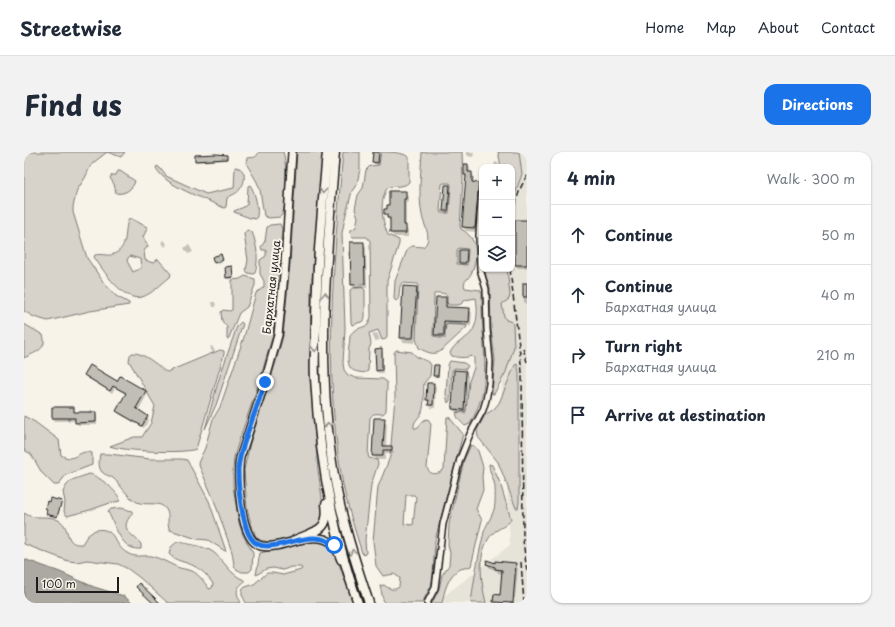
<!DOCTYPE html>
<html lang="en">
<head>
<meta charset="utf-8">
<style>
  :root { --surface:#fff; --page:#f2f2f3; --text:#1f2937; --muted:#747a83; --line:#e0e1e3; --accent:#1a73e8 }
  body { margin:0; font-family:"Playpen Sans",sans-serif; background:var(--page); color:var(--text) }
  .controls { position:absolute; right:12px; top:12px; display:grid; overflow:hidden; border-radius:8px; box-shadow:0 1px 3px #0004 }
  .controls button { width:36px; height:36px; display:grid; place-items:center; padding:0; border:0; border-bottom:1px solid var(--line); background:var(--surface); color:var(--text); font:20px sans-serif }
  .scale { position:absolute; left:12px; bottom:10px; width:83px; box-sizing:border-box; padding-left:4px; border:2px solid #1c1c1c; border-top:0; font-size:11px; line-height:14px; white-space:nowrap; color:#1c1c1c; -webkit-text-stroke:3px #f7f3e8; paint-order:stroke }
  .stop { position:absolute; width:12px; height:12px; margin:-9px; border:3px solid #1a73e8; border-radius:50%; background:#fff }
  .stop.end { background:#1a73e8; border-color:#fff; box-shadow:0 1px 4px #0008 }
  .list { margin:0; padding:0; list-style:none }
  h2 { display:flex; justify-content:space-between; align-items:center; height:52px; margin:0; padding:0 16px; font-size:17px }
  h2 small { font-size:13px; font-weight:400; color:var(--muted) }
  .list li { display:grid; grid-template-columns:26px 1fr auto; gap:12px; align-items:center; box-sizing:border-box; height:60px; padding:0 16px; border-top:1px solid var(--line) }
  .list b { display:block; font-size:15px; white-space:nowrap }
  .list p { margin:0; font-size:13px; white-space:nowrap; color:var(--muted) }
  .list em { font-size:13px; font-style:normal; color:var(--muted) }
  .icon { flex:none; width:22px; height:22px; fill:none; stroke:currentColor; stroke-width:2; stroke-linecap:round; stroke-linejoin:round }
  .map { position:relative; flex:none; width:503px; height:451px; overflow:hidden; border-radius:12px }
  header { display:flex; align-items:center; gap:24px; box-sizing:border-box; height:56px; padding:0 20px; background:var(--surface); border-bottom:1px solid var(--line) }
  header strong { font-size:19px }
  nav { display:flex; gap:22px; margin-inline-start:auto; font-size:14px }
  .intro { display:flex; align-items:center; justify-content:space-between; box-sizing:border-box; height:96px; padding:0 24px }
  h1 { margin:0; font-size:28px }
  .button { padding:10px 18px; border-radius:12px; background:var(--accent); color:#fff; font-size:14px; font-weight:700 }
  main { display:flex; gap:24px; padding:0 24px }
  aside { flex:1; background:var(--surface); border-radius:12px; box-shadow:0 1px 3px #0004 }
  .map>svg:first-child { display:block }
  .built { fill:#e6e3d9 }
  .green { fill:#d7d3cb; stroke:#7a7874; fill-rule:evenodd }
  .water { fill:#aca9a2; stroke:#72716c }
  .shadow { fill:#0003 }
  .building { fill:#c0beb5; stroke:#1c1c1c }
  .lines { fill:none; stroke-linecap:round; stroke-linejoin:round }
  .minor-casing { stroke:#1c1c1c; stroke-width:8 }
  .secondary-casing { stroke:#1c1c1c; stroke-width:10 }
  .primary-casing { stroke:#1c1c1c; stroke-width:11 }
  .minor { stroke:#f7f3e8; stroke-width:5 }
  .secondary { stroke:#f7f3e8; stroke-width:7 }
  .primary { stroke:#f7f3e8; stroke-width:8 }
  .rail { stroke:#1c1c1c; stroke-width:1.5; stroke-dasharray:6 3; stroke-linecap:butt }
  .oneway { stroke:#94928c }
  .route { stroke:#1a73e8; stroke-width:5 }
  .labels { text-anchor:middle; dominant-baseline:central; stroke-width:4; stroke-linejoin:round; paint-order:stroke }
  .street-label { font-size:11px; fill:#1c1c1c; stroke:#f7f3e8 }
</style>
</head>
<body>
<header>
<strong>Streetwise</strong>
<nav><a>Home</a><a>Map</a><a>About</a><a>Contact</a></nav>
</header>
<div class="intro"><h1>Find us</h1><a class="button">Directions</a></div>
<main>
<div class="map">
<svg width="503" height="451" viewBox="0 0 503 451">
  <rect width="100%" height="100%" fill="#f7f3e8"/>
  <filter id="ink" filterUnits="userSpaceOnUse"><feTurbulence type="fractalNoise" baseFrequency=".025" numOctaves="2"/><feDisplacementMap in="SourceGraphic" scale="8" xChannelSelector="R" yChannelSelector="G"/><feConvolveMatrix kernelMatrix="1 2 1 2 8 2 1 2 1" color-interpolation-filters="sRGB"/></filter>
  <g filter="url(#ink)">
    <path class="built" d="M490,0h13v451h-92l75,-58 -14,-272v-4h16v-102z"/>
    <path class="green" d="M0,0h101l-4,5 -14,-5 -14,11 -3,4 -5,11 -8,12 -4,17v5l14,46 17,25 12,13 13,7v2l-39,6 -42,10 -14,-4 -10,-6z
      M235,0h24c4,10 4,50 0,60 0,2 -2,4 -3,5l-11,1 -5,-2 -4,-26 -3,-8 -11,-19 1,-5c6,-1 9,1 12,-6z
      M273,0h26l-12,139 -1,86 8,93 6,42 -3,12c-10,7 -44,21 -57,17 -3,0 -5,-2 -8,-4l-6,-17 -3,-12 -3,-38 6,-27 26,-81 7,-26 7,-72z
      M319,0h17v17l-3,15 -5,7 -7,27 -3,15 3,96 -2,34 1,7 4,5 8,3 27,1 4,3v4l-1,25 -3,3c-6,0 -10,-2 -13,4l-2,37 1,3 8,2 1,4 -7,21 -6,55 1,13 -2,2 -2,-2c-8,-26 -17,-53 -21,-80 -18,-106 -7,-215 2,-321z
      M357,0c9,0 21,0 28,5v25c-6,7 -15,2 -22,6 -8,15 -5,33 1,47l11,5v4l-12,37v55l-1,3 -4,1 -4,-10 -9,3 2,11 -2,5 -1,22c-3,2 -6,2 -9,1 -14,-1 -11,-16 -10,-26 1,-4 0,-9 2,-12 3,-5 13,-7 17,-9l3,-8 -1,-76 -3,-4h-14l-3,-3 1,-4 5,-3 2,-10 -3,-8 3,-14 5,-7 3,-18 4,-4 9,-1z
      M398,0h40l1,28 -3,46 1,3c17,9 18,28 10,45 -2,4 -6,6 -7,10l1,4 15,2 2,3c0,12 0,25 1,37 2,38 6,60 -13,94l-5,2c-4,-4 -10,-9 -8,-14l9,-1 3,-30 5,-13v-10l-2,-2c-7,2 -13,2 -20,0l-2,-3c4,-10 15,-13 21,-20 7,-9 7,-24 5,-35l-11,2 -4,4 -3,1h-9l-2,-2v-8c-3,-2 -10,-3 -13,-1l-1,42 11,1 2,-12 2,-1 18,1 1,2 -26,24c-7,5 -15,1 -22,-3l-3,-9 2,-55 -16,-1c-5,5 0,14 -6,18l-2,-2 1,-18 13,-33 4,-2 11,1c11,-9 0,-22 -1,-32 -4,-20 -1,-43 0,-63zM420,31h6l1,2 -2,28h-7l-2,-2 2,-27zM435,96l9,1 -1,16 -10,-1v-14z
      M474,0h21l3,22 -10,29v-36h-12v-6z
      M133,14l3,2 6,8 40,18 28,-6 1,-21c12,1 11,15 5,22 -3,5 -9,6 -13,9l-1,9 -2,1c-20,-10 -58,-21 -68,-40z
      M94,19h2l15,10c-2,8 -11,14 -19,12l-2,-9 -4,-6 2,-3h4z
      M226,33c5,6 10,27 6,34l-6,-1 -16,-6v-1l10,-4 3,-3 1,-18z
      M106,66l17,9v2l-4,8 5,9 -4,5 1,9 8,3 5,-4 13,15 -1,3c-9,7 -18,17 -28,20 -18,6 -39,-27 -48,-40l1,-2c7,-2 13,2 19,-1 17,-8 8,-27 16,-36zM106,104l10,3 1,9 -8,4 -6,-11 1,-3z
      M256,72l2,5 -9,105 -13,46 -21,60 -5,17 -1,13v16l6,37 4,12 10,18 -1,16 -3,3h-7l-6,-3 -2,-4 -2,-13 -18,-52 -16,-37 7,-15 8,-29 7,-12 24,-70 12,-44 8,-6v-6l-4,-7v-14l6,-4v-6h-4l-1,-3 4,-6 2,-14 3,-2z
      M223,78l5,2c5,12 7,28 3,41l-2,1 -5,-1 -2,-3 2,-10 -4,-26z
      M461,117h22l3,26 -1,4 -7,5 2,12 2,4 6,2 1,2 1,23 -8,25 -12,22h-2v-2l3,-32 -4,-31 -1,-42 -4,-10z
      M221,124l10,3v6l-8,22 -8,6 -10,25 -2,1v-12l-5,-6 -1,-9 2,-2 7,1 2,-1v-30l8,-1z
      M338,135l3,3v27l-1,4 -12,4 -1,-3 -1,-32 3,-2z
      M217,170l2,2 -27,81 -11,24 13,-47 19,-56z
      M0,172l19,11c5,15 -8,17 -19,23z
      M196,198l4,1v3l-28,95c-12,5 -75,2 -86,-3l24,-9h8l9,-14 4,-17 -26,-45 1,-6 2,-2c9,-1 20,8 27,13 3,2 3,4 8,6z
      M372,198l16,2 5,5 12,5 2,3 -1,11 -6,7c-1,9 1,21 -2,29 -2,6 -9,8 -8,16h3l7,-8 4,-1 3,5 -4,44c3,8 12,7 17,1l3,-52h2l14,17 -28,106 -2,35 -2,11 -9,17h-38l-4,-17 4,-1c5,4 10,6 15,2l1,-9 -6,-4 -11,2 -7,-10 -3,-25 5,-54 12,-30 5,-60 -1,-44zM382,343h8l2,2 -3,28 -9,-1z
      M426,209l14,2 4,3 -2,3 -11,-1 -3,2 -2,31 -2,2 -2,-9 2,-29z
      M493,212l2,8v131l-1,5h-2l-18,-46 -20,-25 -1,-7 8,-15 9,-6 5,-6 16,-38z
      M0,264l11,6 24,18 2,15c15,9 17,-7 31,-2v12l-26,10 -8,10h-4l-12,-12 -11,-19 -7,-4z
      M447,293l3,1 4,5 5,16 -1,10 1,13 -7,19 6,11 -11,46c-4,2 -9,2 -13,4 -10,6 -14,22 -16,33h-10l7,-14 3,-14 7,-10 1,-12 -2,-8 1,-21 15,-64z
      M76,302h9l41,5h32l5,1 22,41 17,50h-1l-17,-11 -11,-1 -27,-9c-5,-8 2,-15 -6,-23 -7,-6 -19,-1 -27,-5 -10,-5 -16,-17 -24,-24 -3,-2 -8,-3 -11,-6 -4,-4 -3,-13 -2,-18z
      M465,312l3,1 8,18 11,36c-3,7 -13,9 -19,15 -16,19 -11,47 -6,69h-15c3,-24 7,-47 13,-71 3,-10 10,-17 11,-28 0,-7 1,-16 -1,-22 -2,-6 -5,-12 -5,-18z
      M65,322c9,1 31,19 31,27l-10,2 -20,7 -23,6 -3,-4 1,-10 -2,-10 3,-6 6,-6z
      M97,356l11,3v3c-14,16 0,19 9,30v5c-20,2 -25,-23 -33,-37l3,-3z
      M0,361c11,8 24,0 36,8 11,7 4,25 22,23l5,-8 8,-6c21,-4 18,15 32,23 7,5 16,2 24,3 9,2 17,7 26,11 4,2 10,2 15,4 8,4 12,11 17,18l3,-1 1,-4c-5,-8 -11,-14 -19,-18 -9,-5 -18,-4 -25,-12l2,-7 6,-5c8,1 30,5 36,10 12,9 16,22 31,28v2c-9,7 -8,11 -3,21h-73l-28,-25 -12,-9 -10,-5 -31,-4 -10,2 -9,-1 -44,-17z
      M292,389l11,2 8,10 18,50h-107c-2,-5 -6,-9 -3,-15l11,-4 13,-11h6l10,2 18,-5 1,-2 -2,-1h-9l-8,3 -10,-2 -7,1 -10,6 4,-22 38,-9z"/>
    <path class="water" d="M0,407l36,13 34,15 30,9 8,7h-108z"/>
    <path class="shadow" d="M350,0h6l-1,13 -5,-1 -1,-2z
      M442,0h8l-1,5 -5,-1z
      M202,4l1,4 -30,2 -1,-1z
      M471,10l3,1v4h-4z
      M444,13l2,4v4h2l2,4v6l4,1 2,4 -3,44 -11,-1 -3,-4 3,-49 -1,-3z
      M425,34l1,2 -2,25h-3l-1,-2z
      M381,40l3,5v6h-2v25l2,2v7h-14l-3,-4v-10l-6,-9z
      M492,69h11v47h-9l-2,-3z
      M139,88l4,4 -2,3 -4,-4z
      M339,91l3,4 1,41 -12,1 -3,-5z
      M165,93l4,7 -5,2 -4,-6z
      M442,99l1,2 -1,12 -5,-1 -1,-1z
      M197,105l2,5 -7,2 -1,-2z
      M208,115l1,12h-5l-1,-2z
      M500,132h3v21l-3,-3z
      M392,136l2,5 -3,50 -12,-1 -2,-5z
      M421,146l3,5v5l21,1 3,4 -1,13 -25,-1v14h-8l-3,-5z
      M188,150h3l1,5h-3z
      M353,181l3,7 -5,1 -3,-7z
      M188,194l3,5 -3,1 -2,-5z
      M357,197l2,4v20h-5l-1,-3z
      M414,214l1,11h-4l-1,-2z
      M442,220l2,4 -2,38 -10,-1 -3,-4z
      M61,223l32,7 28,10 2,3 -9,16 9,5 2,4 -5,8 -25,-14 -2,-3 10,-16 -12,-7 -3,5 -25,-15z
      M410,232l2,3 -1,21h-4l-4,-8z
      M49,256l2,5h20l2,3v9h-19l-2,-4h-21l-2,-3z
      M360,267l3,5 -1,23h5l3,7h-9v6h-9l-3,-5z
      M463,412h28l3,5 -3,29h-3l-2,5h-15v-8l6,1 2,-22 -5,-1 -1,-2 -7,-3z"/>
    <path class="building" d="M349,0h6l-1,11 -6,-1z
      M192,2l11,1v4l-32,2v-6z
      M440,12h4v8h4v10l7,1 -4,45 -13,-1 4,-52h-2z
      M421,33h5l-2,26h-5z
      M365,39h17v8h-2v26h2v8h-16v-15h-3v-4h-3v-5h3v-4h2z
      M491,68h12v45h-12z
      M326,90h14l1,42 -14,1z
      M435,98h8l-1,13h-7z
      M197,102l2,6 -9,3 -2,-6z
      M208,114l1,11 -7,1 -1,-11z
      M499,131h4v14h-4z
      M379,134l14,1 -4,51h-13z
      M412,145h10v10l24,1 -1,14 -25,-1v14h-10z
      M358,196v22l-6,1 -1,-22z
      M66,213l27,16 3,-5 26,15 -10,17 12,8 -6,10 -26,-15 10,-18 -13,-7 -3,5 -26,-16z
      M410,213h5l-1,11h-5z
      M430,218l12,1 -2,39 -12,-1z
      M403,231h7l-1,22h-5l1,-5h-3z
      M28,255h22v5h22v10l-21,1v-5h-23z
      M350,266h11l-2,28h9v4h-9v6h-11z
      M26,346l12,3 -5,16 -11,-3 1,-5 -2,-1 2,-7 2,1z
      M463,408l8,3v-2l21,2 -3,40 -20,-1 1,-8 6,1 2,-25 -7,-1v-2l-9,-3z
      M115,431l16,15 5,5h-7l-17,-16z"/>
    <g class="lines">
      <defs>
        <path id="minor" d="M403,451l8,-15 8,-64 17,-65 10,-25 13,-24 3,-10 3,-16 1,-23 -3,-32 -1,-40 -6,-20 -1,-34 3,-49"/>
        <path id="secondary" d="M268,0l-7,113 -7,70 -13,47 -25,76c-3,17 -1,83 21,88 20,5 53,-19 72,-2 4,4 6,11 8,16"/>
        <path id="primary" d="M303,0c-5,59 -11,118 -11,178 -1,16 -2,32 -1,48 4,77 17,153 43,225
          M311,0c-9,107 -19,216 -1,323 7,43 21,86 35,128
          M271,388c21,-9 35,-9 31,-36"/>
      </defs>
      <use href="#minor" class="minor-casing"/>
      <use href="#secondary" class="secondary-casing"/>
      <use href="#primary" class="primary-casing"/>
      <use href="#minor" class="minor"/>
      <use href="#secondary" class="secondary"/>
      <use href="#primary" class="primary"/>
      <path class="rail" d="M488,62l8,-25 7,-14
        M486,117l12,103 1,168 4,32
        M499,196l4,14
        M497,410l3,41"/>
    </g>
    <defs><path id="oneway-chevron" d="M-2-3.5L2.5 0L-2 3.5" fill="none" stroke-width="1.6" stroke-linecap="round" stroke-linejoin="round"/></defs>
    <g class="oneway">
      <use href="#oneway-chevron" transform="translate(299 39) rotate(95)"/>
      <use href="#oneway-chevron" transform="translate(301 143) rotate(-89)"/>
      <use href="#oneway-chevron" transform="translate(291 197) rotate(91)"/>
      <use href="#oneway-chevron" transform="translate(304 273) rotate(-94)"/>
      <use href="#oneway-chevron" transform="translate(329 400) rotate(-106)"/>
    </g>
  </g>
  <g class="lines" filter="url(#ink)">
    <path class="route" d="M241,230c-5,16 -11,33 -17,49 -4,12 -9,25 -10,38 0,19 3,40 8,58 3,10 8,19 20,19 21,1 49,-18 68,-1"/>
  </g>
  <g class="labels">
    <g class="street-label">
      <text transform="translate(247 135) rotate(-84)">Бархатная улица</text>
    </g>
  </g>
</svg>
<div class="controls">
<button>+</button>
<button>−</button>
<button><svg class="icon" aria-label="layers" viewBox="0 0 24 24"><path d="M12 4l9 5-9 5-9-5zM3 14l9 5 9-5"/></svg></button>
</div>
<div class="scale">100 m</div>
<div class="stop" style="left:310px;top:393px"></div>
<div class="stop end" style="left:241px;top:230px"></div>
</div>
<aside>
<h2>4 min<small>Walk · 300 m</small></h2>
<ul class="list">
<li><svg class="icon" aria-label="ahead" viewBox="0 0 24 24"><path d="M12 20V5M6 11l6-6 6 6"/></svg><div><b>Continue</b></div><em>50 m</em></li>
<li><svg class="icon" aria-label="ahead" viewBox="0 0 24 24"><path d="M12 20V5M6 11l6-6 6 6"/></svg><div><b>Continue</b><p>Бархатная улица</p></div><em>40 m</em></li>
<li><svg class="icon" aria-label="right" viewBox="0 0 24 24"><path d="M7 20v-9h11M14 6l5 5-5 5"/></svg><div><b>Turn right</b><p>Бархатная улица</p></div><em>210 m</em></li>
<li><svg class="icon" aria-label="arrive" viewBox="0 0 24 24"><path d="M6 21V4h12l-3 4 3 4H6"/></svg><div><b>Arrive at destination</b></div></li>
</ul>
</aside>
</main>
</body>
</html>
